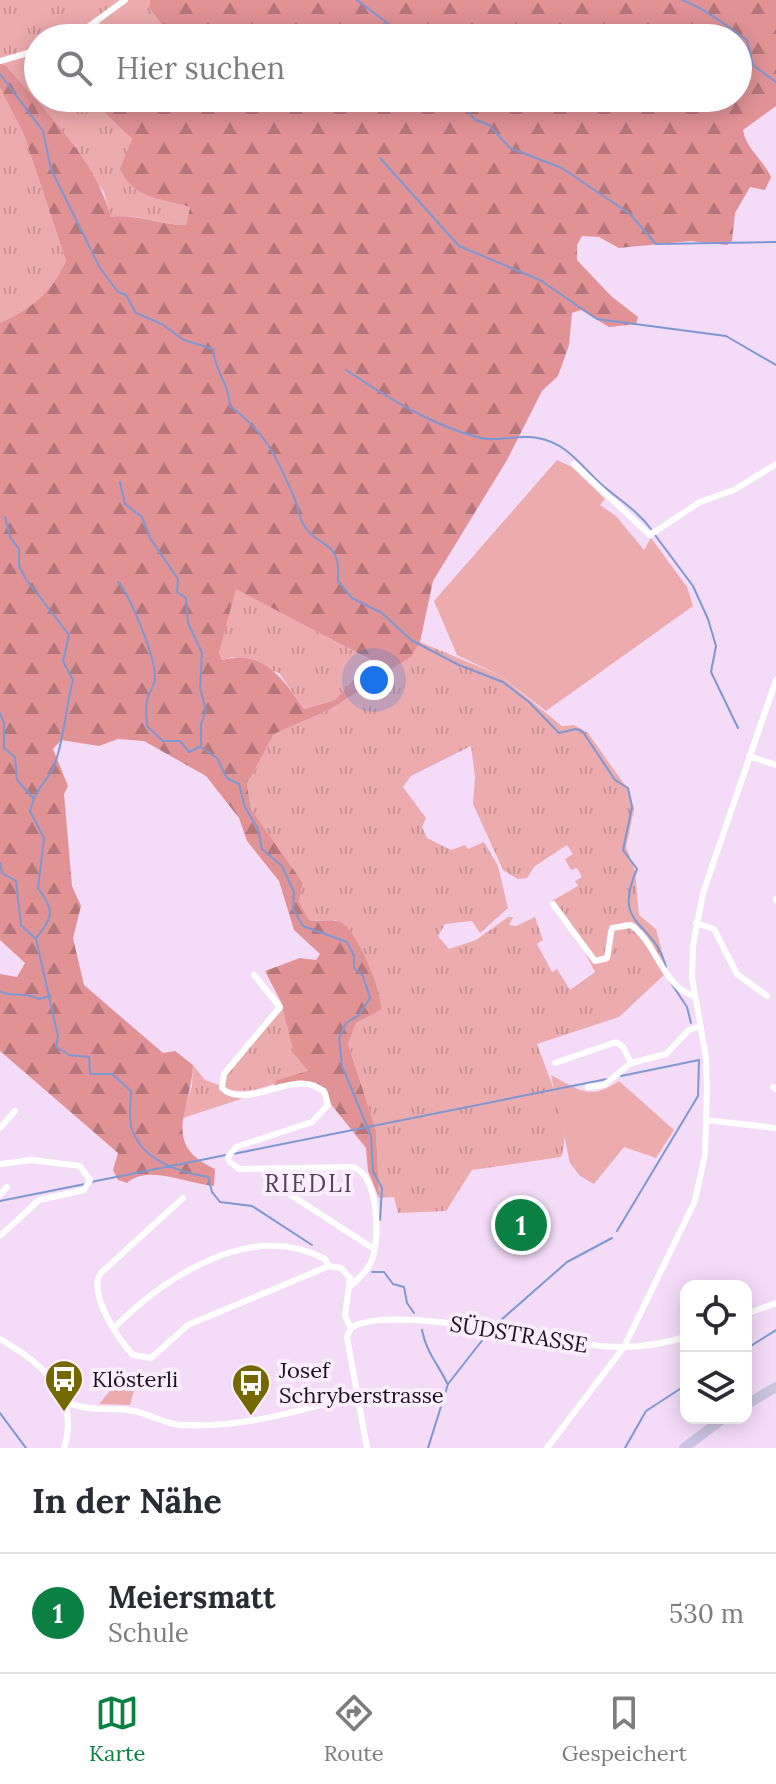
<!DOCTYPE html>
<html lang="de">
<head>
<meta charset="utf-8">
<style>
  :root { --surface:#fff; --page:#f2f2f3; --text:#2b2b33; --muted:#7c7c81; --line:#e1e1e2; --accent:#0b8043 }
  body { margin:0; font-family:Lora,serif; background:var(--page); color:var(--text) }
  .controls { position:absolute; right:24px; bottom:24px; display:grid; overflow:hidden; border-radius:16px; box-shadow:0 4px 20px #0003 }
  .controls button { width:72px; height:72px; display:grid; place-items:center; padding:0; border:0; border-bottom:2px solid var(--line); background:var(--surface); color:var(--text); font:40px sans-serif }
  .you { position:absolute; left:374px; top:680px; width:28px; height:28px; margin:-20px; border:6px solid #fff; border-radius:50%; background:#1a73e8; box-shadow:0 0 0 12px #1a73e833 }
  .badge { display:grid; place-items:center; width:52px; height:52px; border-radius:50%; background:var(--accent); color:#fff; font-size:26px; font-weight:700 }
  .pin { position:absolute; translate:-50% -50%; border:4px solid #fff; box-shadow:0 2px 8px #0006 }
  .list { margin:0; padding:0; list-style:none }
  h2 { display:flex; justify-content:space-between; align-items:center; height:104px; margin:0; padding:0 32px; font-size:34px }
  h2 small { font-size:26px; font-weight:400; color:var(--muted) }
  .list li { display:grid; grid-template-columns:52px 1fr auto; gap:24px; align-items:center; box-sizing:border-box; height:120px; padding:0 32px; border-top:2px solid var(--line) }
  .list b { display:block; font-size:30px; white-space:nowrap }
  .list p { margin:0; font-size:26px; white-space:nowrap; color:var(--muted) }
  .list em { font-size:26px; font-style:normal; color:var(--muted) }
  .icon { flex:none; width:44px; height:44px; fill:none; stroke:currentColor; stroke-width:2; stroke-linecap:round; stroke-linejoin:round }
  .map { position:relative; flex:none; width:776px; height:1448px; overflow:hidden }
  .search { position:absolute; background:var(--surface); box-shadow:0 4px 20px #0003; left:24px; right:24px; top:24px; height:88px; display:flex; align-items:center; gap:20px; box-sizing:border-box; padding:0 28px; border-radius:44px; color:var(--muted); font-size:30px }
  .sheet { height:224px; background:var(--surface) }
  nav { display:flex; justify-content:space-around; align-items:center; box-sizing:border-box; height:112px; border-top:2px solid var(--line); background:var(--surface); font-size:22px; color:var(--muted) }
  nav a { display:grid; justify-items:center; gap:4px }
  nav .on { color:var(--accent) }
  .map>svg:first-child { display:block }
  .grass { fill:url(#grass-tufts) }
  .forest { fill:url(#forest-firs) }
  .green { fill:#ecabad }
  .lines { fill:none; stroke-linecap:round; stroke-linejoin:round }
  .stream { stroke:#7d97d3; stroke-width:2 }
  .street { stroke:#fff; stroke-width:6 }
  .primary { stroke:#cbc4e1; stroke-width:10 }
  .labels { text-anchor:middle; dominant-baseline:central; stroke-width:8; stroke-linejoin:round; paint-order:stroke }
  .street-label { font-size:22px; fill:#1b121c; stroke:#fcedfe }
  .poi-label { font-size:22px; fill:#1b121c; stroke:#fcedfe; text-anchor:start }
  .neighbourhood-label { font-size:24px; letter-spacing:2px; fill:#554158; stroke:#fcedfe }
</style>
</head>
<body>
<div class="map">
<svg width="776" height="1448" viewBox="0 0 776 1448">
  <defs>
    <pattern id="grass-tufts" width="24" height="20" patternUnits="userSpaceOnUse" patternTransform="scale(2)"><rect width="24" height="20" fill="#ecabad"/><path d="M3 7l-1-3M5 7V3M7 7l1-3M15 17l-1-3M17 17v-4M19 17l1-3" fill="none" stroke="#ca9294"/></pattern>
    <pattern id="forest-firs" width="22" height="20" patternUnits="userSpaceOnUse" patternTransform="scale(2)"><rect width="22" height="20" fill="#e09295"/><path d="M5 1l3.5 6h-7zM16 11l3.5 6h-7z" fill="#b57679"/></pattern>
  </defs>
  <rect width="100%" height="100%" fill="#f4dcf8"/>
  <path class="grass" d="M0,0h122l-52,38h-32v11l-38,11z
    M128,0h22l-1,8 13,17 27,13c-26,0 -76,9 -90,-16z
    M38,52v46h51l43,41 -6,16 43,45 21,7 -4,18c-26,0 -49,-13 -75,-7l-7,-26 -102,-129z
    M0,88l24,47 42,126c-15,32 -35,48 -66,62z
    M236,588l153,82 23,-14 8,-14 79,33 63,51 12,-1 14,8 41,58 5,18 -8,38 9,24 4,44 17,14 11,42 -36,-47 -6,-2 -17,8 -3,27 -7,2c-20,-15 -26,-41 -46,-58l26,-15 -3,-5 7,-4 -5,-9 -6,2 -6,-11 8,-5 -6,-9 -32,21 -8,12 -9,1 -15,-9 -30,-66 2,-27 -4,-31 -60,30 -8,11 23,31 -4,9 5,11 24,12 14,-5 3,4 16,-7 14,24 10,42 -28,25 -8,-12 -27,3 -7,12 11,13 27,-9 32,-23h5l-4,8 7,1 19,-9 8,23 -6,4 15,28 5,-3 13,21 25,-18 -11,-21 12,12 10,-1 6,-31 18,-4 9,8 26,39 -46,43 -82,27c10,29 36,83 24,113l-89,13 -26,41 -48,2 -4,-16 -15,1 -3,-68 -28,-86 8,-21 25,-13 -45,-90h-27l-10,-19 4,-18 -52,-74 -4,-25 27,-50 55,-24 30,-19 1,-19 -25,28 -31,9 -25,-36 -46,-16 -11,3 -3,-7z
    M283,1009l11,45 15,18c-29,7 -55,26 -85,16v-12z
    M193,1065l12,15 14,5 7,10h27l-73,24 12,-33z"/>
  <path class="forest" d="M150,0h626v106l-33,24c2,17 21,31 28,47l-6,13 -15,-3 -15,26 -3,28 -5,4 -37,-4 -71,7 -20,-11 -17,-1 -5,9v15l34,36 27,21 -2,7 -27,3 -28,-17 -9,3 -3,32 -11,31 -16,15 -35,69 -74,121 -13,61 -8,14 -22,14 -154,-81 -17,64 3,7c41,-11 61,19 82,49l31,-9 25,-28 8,6 -9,13 -30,19 -55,24 -27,50 4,25 52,74 -4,18 10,19c10,2 23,-2 31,2 17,8 43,70 41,88l-25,13 -8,21 28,86 3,68 -11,-27 -2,-23 -36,-45 -4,-15 -22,-6 -30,3 4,-5 30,-9 -14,-17 -13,-52 -16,-31 35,-13 16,2 4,-6 -26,-24 -15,-49 -32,-40 -8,-23 -33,-42 -62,-35 -26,-2 -19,7 -38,-6 -8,9 15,37 -4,8 8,92 9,20 -8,32 11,47 79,68 12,-2 18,14c-1,42 -34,79 22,104l-1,17c-28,-2 -65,-22 -87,-3l-9,-3 -5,-10 5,-17 -118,-102v-77l17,3 8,-14 -25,-23v-617c31,-14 51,-30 66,-62l-42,-126 -24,-47v-25l6,3c39,46 89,92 105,151 26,-4 49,8 75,8l4,-18c-31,-10 -55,-7 -70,-38l12,-30 -43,-41h137l11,3 3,-3h498v-60h-549l-27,-13 -13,-17z"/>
  <path class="green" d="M557,460l15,7 33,32 -5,6 16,11 28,34 7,-12 36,49 6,19 -147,105 -47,-36 -42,-20 -23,-54z
    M551,1075c28,15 39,26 68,6l55,49 -18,28 -32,-11 -30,37 -14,-8 -10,-13z
    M125,1373l13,3 -8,29 -31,-1z"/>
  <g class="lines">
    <path class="stream" d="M357,0l50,38
      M682,0c22,8 45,26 65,40l6,25 23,17
      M0,74l43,57 8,38 49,99 18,24 8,3 10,18 26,11 22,16 29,9c3,27 15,31 17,57 37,28 46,50 64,91 4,9 5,22 11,30 16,23 36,12 33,54l14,17 30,15 29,27 48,25 44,17 26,20 30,31 17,-4 7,3 32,48 13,8 4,19 -9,43 14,19c-26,60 16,49 29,98
      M460,98l14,21 15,6 21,23 52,20 68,46 26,30 120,-2
      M380,158l79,88 81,34 57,39 129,17 50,29
      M346,370c41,27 83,54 131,67 19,6 41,-3 61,1 29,5 43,28 63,46 18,16 35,25 50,45
      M120,482l5,22 17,13 8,21 28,41 -1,13 9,6 2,25 14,30 -2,35 6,23 -5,13v22
      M5,517l5,20 9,12v17l7,13 43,56 -6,26 10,19c-8,29 -8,58 -19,86 -5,12 -15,20 -20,33
      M655,535l38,51 15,33 8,27 -5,26 27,56
      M118,582c12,13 37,75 37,94 1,9 -6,15 -8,24 -2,8 0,18 0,26l16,15h17l9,11 10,-5
      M0,713l4,10v25l11,9 2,23 17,19 -4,12 14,27 -6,50c16,22 16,28 -1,49
      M201,747l16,11 10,20 12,6 6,23 13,22 4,20 20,17 12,26 -1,17 10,17 44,16 7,14v12l9,8 7,22 -11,17 -13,8 -7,15 3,28 29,70 2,35 9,17 -2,32
      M0,863l2,10 14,8 5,44 15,14 22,97 -2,11 13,8 20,2 1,17h22l19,17c0,11 -3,28 1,38 10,32 47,43 76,48l4,15 8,10 32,4 60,39
      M669,980l18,27 4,16
      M0,991c12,7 24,0 39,8l12,-3
      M233,1154l374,-75
      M91,1182l135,-27
      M0,1201l85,-17
      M617,1231l81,-135 1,-36 -78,16
      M372,1272h12l9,12 11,3 3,16 7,10
      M500,1321l67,-59 45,-24
      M422,1330c4,22 16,34 25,53
      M746,1349l30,-19
      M0,1413l26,35
      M428,1448l20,-64 36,-46
      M625,1448l21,-37 40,-26"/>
    <path class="street" d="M73,38l52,-38
      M0,61l38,-11
      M574,464l76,71 50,-33 34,-12 42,-26
      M749,756l27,9
      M776,899v1
      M553,904l42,57 12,-3 5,-30 19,-3c26,18 31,61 63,71
      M696,923l18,6 23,45 30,22
      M254,975l26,32 -56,67 -2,14c25,25 76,-24 103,5l3,12 -16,17 -76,25 -8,10 2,5 9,7 114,-2c26,9 27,71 19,93 -4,10 -12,17 -20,25
      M555,1063l61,-21 7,5 8,16 -27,22 -16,2
      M631,1063l35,-9 23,-24 11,-4
      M773,1087l3,2
      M706,1120l70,8
      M0,1128l15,-17
      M0,1164l32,-4 48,6 10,14 -6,10 -45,10 -39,36
      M0,1195l7,-8
      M291,1195l83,54
      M183,1198l-82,75c-14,19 17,66 32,82l18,3 37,-33 141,-59 12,2 9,10 -5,38 6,12
      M746,1314l30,-11
      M115,1327c51,-51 136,-107 210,-68l4,7
      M351,1328c37,-25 200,13 250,18 28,3 58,-1 85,-9
      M351,1328l-4,9 20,111
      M0,1339c42,24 81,56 64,109
      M68,1403c20,8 39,5 60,7 19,2 35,14 54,15 60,3 118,-14 176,-30
      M547,1448l77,-101 71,-146 10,-47 2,-66 -1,-30 -14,-81 1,-31 10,-53 73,-213"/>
    <path class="primary" d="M746,1405l30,-18
      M684,1448l40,-30"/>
  </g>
  <defs>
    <symbol id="bus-pin" viewBox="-11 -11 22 30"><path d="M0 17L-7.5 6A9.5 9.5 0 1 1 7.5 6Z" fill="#756800" stroke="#fcedfe"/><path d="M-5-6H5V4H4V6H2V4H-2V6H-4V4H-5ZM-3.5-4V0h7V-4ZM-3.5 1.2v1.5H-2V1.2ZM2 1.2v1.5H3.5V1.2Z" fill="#fff"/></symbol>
  </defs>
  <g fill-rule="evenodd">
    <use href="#bus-pin" x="42" y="1357" width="44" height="60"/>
    <use href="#bus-pin" x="229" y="1361" width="44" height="60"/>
  </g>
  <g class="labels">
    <g class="street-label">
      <text transform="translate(519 1334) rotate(9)">SÜDSTRASSE</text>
    </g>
    <g class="poi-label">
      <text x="279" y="1370">Josef<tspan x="279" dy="25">Schryberstrasse</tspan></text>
      <text x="92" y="1379">Klösterli</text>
    </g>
    <g class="neighbourhood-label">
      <text x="309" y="1183">RIEDLI</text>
    </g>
  </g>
</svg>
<div class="controls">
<button><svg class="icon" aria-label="locate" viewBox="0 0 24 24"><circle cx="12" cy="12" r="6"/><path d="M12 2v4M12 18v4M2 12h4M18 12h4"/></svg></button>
<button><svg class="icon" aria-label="layers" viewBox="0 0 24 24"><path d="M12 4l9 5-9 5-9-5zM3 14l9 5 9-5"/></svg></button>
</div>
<div class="you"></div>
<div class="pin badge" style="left:521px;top:1225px">1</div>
<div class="search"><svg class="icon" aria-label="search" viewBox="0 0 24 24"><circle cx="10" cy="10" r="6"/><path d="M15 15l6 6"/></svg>Hier suchen</div>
</div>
<section class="sheet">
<h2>In der Nähe<small></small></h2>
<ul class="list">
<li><span class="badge">1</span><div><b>Meiersmatt</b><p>Schule</p></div><em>530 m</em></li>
</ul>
</section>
<nav>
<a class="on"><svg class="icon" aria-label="map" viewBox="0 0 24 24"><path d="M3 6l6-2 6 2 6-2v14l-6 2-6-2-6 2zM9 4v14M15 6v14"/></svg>Karte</a>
<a><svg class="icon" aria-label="directions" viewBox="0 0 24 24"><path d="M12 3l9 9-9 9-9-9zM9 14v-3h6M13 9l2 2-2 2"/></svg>Route</a>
<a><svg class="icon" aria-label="saved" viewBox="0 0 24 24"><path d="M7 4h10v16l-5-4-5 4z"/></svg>Gespeichert</a>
</nav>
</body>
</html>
